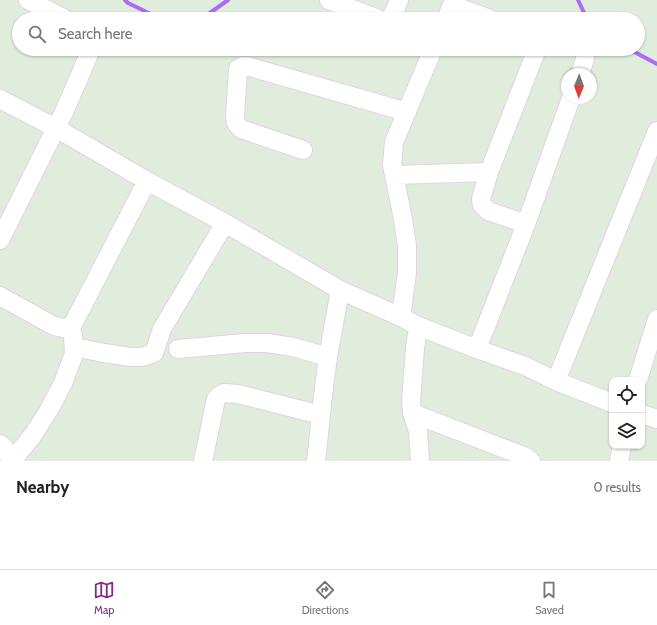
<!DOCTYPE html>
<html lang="en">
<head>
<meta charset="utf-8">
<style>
  :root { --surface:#fff; --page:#f6f6f6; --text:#222; --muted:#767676; --line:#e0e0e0; --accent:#852b84 }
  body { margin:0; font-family:Cabin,sans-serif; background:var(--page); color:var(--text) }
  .controls { position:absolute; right:12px; bottom:12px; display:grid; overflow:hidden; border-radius:8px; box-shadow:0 1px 3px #0004 }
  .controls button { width:36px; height:36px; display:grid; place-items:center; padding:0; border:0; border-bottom:1px solid var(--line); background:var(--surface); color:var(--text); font:20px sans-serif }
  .compass { position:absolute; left:561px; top:68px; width:36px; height:36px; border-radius:50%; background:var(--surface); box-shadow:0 1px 3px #0004; rotate:181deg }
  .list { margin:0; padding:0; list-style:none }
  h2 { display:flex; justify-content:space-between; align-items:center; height:52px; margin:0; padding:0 16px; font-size:17px }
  h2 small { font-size:13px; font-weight:400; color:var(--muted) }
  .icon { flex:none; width:22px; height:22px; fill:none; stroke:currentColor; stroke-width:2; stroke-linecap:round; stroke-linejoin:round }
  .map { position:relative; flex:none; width:657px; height:461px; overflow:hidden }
  .search { position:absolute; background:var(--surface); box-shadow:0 1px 3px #0004; left:12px; right:12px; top:12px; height:44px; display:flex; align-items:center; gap:10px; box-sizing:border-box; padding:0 14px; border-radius:22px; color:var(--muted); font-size:15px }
  .sheet { height:108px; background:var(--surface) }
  nav { display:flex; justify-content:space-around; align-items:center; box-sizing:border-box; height:56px; border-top:1px solid var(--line); background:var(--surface); font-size:11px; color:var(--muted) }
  nav a { display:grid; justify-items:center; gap:2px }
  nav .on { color:var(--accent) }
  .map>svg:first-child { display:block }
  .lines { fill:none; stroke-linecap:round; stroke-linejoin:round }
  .stream { stroke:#ab6bf3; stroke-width:4 }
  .minor-casing { stroke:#e4d1e4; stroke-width:20 }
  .minor { stroke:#fff; stroke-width:18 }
</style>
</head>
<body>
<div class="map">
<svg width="657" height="461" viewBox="0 0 657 461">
  <rect width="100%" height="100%" fill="#e0eddc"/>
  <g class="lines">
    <path class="stream" d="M125,0l3,3 33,16
      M578,0l9,19
      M172,19l35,-4 21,-15
      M629,49l28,15"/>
    <defs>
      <path id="minor" d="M28,0l37,19
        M329,0l49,19
        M388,19c6,-3 8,-12 11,-19
        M446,19l6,-14 38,14
        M580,74l5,-15
        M0,99l56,29 91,53 78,42 115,67 61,27 17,9 59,23 48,17 31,15 56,22
        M303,150l-62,-21c-4,-4 -6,-6 -6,-12l3,-48 5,-3h4l160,46
        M394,175l95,-3
        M526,224l-38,-13 -6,-6 -1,-6 8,-27 48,-123
        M0,240l63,-126 15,-34 13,-31
        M0,296l54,30 9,2 9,-2 75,-145
        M401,317l6,-44v-27l-4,-27 -11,-54 2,-23 39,-93
        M418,326l-3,22 -4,53 1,12 6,18 2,30
        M74,347l30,6 27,4h11l12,-4 8,-24 63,-106
        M178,349l67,-6h22l26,4 35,10
        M477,349l49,-125 45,-126
        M638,380l19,-61
        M556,381l101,-250
        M412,413l114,44 5,4
        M642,414l15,5
        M0,444c6,4 9,10 10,17
        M12,461l21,-26 16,-25 14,-27 11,-29 -1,-19
        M203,461l13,-62 4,-4 4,-2 14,1 83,21
        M316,461c4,-35 7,-70 12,-104 4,-22 8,-45 12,-67
        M619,461l3,-15"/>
    </defs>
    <use href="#minor" class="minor-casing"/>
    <use href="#minor" class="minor"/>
  </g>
</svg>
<div class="controls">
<button><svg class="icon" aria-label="locate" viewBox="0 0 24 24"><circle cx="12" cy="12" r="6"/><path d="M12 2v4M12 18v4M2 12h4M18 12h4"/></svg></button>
<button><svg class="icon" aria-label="layers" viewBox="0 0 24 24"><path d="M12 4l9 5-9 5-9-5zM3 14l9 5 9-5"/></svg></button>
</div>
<svg class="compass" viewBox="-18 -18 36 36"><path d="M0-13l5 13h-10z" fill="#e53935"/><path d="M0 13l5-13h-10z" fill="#767676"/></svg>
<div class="search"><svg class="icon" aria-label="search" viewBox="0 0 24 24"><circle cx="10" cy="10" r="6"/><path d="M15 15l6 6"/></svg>Search here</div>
</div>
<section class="sheet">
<h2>Nearby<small>0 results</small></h2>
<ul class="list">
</ul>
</section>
<nav>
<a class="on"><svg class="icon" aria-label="map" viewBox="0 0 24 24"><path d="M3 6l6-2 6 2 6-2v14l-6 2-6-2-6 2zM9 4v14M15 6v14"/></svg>Map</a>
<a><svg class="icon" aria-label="directions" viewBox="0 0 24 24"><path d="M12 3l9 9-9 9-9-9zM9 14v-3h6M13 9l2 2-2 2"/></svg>Directions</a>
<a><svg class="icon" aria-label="saved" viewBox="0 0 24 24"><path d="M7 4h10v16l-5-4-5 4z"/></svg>Saved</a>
</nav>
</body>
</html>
